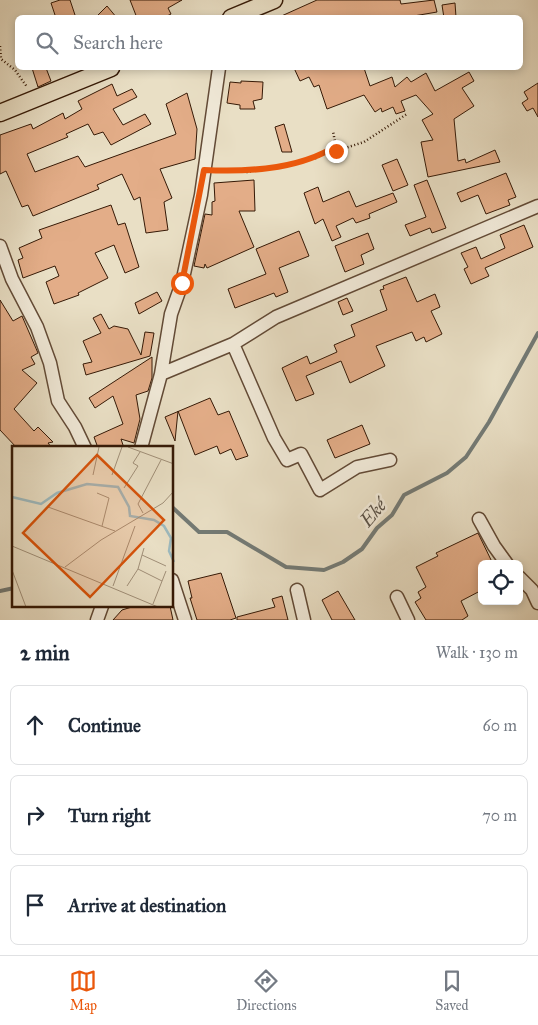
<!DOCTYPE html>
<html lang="en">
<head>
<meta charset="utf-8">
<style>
  :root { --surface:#fff; --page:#f2f2f3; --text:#1f2937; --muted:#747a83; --line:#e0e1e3; --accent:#ea580c }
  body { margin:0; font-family:"IM FELL Great Primer",serif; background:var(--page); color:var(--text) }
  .controls { position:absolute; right:15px; bottom:15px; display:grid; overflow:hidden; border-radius:8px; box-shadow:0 2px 8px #0003 }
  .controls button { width:45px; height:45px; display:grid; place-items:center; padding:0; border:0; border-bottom:1px solid var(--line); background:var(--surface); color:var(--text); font:25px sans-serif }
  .stop { position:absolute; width:15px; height:15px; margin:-11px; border:4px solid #ea580c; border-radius:50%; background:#fff }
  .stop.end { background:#ea580c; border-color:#fff; box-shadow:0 1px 5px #0008 }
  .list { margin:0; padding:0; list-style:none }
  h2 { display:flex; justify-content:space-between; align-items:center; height:65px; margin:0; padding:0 20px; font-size:21px }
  h2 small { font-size:16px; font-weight:400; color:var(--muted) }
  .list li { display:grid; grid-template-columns:32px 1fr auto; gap:15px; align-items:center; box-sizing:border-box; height:80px; margin:0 10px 10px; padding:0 10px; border:1px solid var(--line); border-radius:8px }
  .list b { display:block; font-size:19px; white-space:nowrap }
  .list em { font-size:16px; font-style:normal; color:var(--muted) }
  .icon { flex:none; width:28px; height:28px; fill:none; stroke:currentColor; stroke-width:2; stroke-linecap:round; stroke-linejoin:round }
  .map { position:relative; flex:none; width:538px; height:620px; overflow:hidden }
  .search { position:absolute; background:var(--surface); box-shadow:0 2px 8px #0003; left:15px; right:15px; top:15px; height:55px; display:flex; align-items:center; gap:12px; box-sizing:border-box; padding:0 18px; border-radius:8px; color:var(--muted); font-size:19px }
  .sheet { height:335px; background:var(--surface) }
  nav { display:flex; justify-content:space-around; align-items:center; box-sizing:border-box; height:70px; border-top:1px solid var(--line); background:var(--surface); font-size:14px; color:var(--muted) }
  nav a { display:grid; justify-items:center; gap:2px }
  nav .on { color:var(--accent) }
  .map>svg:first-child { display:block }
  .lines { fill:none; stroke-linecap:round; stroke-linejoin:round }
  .stream { stroke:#737a75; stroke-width:4 }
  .building { fill:#e3ad88; stroke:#351906 }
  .minor-casing { stroke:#624a36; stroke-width:15 }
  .major-casing { stroke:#351906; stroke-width:19 }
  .path { stroke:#351906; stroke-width:2.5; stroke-dasharray:1 2.5; stroke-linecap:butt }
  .minor { stroke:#f1ead9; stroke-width:12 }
  .major { stroke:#e9dfc5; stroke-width:16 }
  .route { stroke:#ea580c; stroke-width:6 }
  .labels { text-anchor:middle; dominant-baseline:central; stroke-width:5; stroke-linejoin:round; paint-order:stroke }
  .water-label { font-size:19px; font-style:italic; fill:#595147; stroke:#f1ead9 }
  .inset-river { fill:none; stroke:#9dbabf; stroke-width:2.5 }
  .inset-road { fill:none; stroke:#a19079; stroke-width:1 }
  .view { fill:#d6530b; fill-opacity:0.15; stroke:#d6530b; stroke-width:2.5 }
  .inset-edge { fill:none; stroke:#351906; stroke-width:2.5 }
</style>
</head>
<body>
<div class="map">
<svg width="538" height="620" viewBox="0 0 538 620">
  <rect width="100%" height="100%" fill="#e9dfc5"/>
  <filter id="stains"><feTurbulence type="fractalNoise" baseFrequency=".004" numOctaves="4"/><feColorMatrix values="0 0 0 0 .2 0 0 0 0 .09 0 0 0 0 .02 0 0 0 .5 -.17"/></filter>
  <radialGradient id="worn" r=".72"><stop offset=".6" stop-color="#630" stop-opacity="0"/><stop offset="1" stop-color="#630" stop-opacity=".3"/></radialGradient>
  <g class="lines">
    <path class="stream" d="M172,507l27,25h28l59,35 38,3 19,-8 19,-13 15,-21 15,-13 12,-20 43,-22 19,-16 23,-35 49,-89
      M0,591l14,-3"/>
  </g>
  <path class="building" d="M60,0h10l6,18h-20l-5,-15z
    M130,0h52l-14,8 3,6 -8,4h-26z
    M317,0h83l1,4 33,-4 3,12 -35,6h-125z
    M455,3l1,14 -12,1 -2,-13z
    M107,6l10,12h-22z
    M32,68h14l5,13 -13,6z
    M294,68h70l6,18 22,-9 3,10 12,-10 4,5 15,-9 9,18 34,-19 5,9 -12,7 12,18 -20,13 4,42 7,-2 1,4 29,-13 5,12 -72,15 -7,-35 12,-2 -11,-20 11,-6 -17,-19 -15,6 4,10 -9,3 -3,-7 -11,5 -1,-4 -6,4 -11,-17 -37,14 -8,-24 -5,2 -5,-10 -9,4z
    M241,81l22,1 -1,17 -9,2 2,8h-15v-4l-13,-2 3,-21 11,1z
    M538,83v34l-5,-9 -6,3 -5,-8 6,-4 -4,-7z
    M112,84l5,12 15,-7 5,8 -24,12 10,16 22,-11 6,10 -40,21 -8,-13 -9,3 -6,-11 -22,10 2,3 -41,17 8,18 43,-16 7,11 89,-32 2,-1 -10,-30 21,-11 10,36 -2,30 -35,10 12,29 -8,4 4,28 -22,3 -6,-36 -6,3 -12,-26 -25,11 2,4 -66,27 -5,-11 -6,2 -16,-36 -6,3v-39l31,-11 2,5 30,-16 2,6 17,-10 -4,-8z
    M284,124l8,28h-10l-7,-25z
    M397,159l11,26 -15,6 -11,-26z
    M506,173l10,24 -8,3 2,5 -24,9 -8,-19 -17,7 -4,-9z
    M254,180l1,31h-16l15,36 -47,21 -2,-4 -1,4 -10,-2 11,-52 7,1v-13l3,-1 -1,-18z
    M427,180l19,48 -14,5 -2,-5 -20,8 -5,-11 21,-8 -12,-32z
    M318,187l5,15 26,-11 7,16 37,-14 4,9 -28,12 1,4 -14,5 -3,-5 -17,8 5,11 -9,4 -9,-22 -8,5 -11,-31z
    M111,205l7,20 7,-2 14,44 -14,6 -11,-28 -19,8 13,25 -30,15 1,2 -25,9 -8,-22 13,-6 -4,-10 -32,12 -5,-18 5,-2 -4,-10 23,-10 -3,-8z
    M524,225l9,22 -48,21 4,8 -18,8 -7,-15 4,-2 -7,-14 15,-6 5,12 24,-11 -5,-13z
    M299,231l10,25 -30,12 9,24 -12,5 -2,-4 -39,15 -7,-19 38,-15 -10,-25z
    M368,233l6,16 -13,6 3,9 -19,8 -10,-26z
    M406,277l11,25 18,-8 5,13 -9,4 11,23 -16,8 -2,-5 -8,4 -4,-9 -36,14 9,20 -35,17 -9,-22 -35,15 8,18 -18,7 -14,-33 25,-12 3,8 27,-12 -3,-7 21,-9 -4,-11 36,-15 -7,-20 4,-1 -1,-3z
    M157,292l5,9 -23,13 -4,-11z
    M347,298l6,13 -10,4 -5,-13z
    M0,300l13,21 9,-5 16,37 -7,4 4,7 -13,6 15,13 -23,26 20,22 4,-4 15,15 -5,1 4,5h-35l-17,-18z
    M101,314l8,15 5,-3 14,3 13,26 4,-23 9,1 -4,23 -64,19 -3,-11 9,-2 -9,-21 18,-8 -8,-15z
    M152,357v21l-4,13 -12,4 4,24 -6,24 -13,-4 3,9h-26l-4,-11 29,-13 -10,-28 -18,12 -6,-10z
    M210,398l8,17 11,-4 19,45 -12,4 -5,-11 -11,5 -3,-8 -22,9 -17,-44 -3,30 -10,-24z
    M362,425l8,19 -35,14 -8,-18z
    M478,533l15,31h-11v26l-21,11 7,15 -6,4h-36l-11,-18 6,-4 -3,-6 8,-5 -10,-20 22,-11 -2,-3z
    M221,573l15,45 -6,2h-33l-7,-22h2l-4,-17z
    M338,591l17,29h-23l-10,-20z
    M282,596l6,24h-51v-3l38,-10 -3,-8z
    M135,606h35l3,14h-60l9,-10z"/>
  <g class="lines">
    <defs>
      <path id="minor" d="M0,246l12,33 25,48 13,36 8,38 17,26 10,21
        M233,344l41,94 13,22 14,-6 19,36 37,-23 33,-7
        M161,374l72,-30 43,-27 262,-111
        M141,448l20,-74 10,-60 11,-31 19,-88 18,-127
        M479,519l15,27 13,18
        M519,577l13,13 6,13
        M172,580l13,40
        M297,590l7,30
        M397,597l11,23
        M97,620l5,-14"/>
      <path id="major" d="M231,18l43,-18
        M0,113l111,-45"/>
    </defs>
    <use href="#minor" class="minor-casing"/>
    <use href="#major" class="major-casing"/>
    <path class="path" d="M0,46l1,13 14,11 12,17
      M331,149l5,2 28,-9 43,-28
      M215,170l32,2 69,-14 15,-9 4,-7 -2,-11"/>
    <use href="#minor" class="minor"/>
    <use href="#major" class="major"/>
  </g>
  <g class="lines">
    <path class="route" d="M182,283l22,-113c42,2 90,0 127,-21l5,2"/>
  </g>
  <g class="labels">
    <g class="water-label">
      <text transform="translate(373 513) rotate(-50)">Eké</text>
    </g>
  </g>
  <g transform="translate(12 446)">
    <rect width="161" height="161" fill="#e9dfc5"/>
    <path class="inset-river" d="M0,51l29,7 16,-11 30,-9 31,3 11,20 1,9 24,4 10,6 7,12 -2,13 5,11"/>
    <path class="inset-road" d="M116,1l46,17M81,29l6,-28M100,29l10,-28M112,42l14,-22 -5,-3 7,-11M85,47l12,5 -7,28M36,61l67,24M131,67l-5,-9 23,-44M0,100l146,61M130,109l24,11M53,121l36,-27 62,-37 11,-12M126,123l24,12M0,124l14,37M101,140l22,-60M115,140l11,-17 6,-21M141,158l13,-33"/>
    <path class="view" d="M85,9l67,65 -74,77 -67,-64z"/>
    <rect width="161" height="161" class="inset-edge"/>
  </g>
  <rect width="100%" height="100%" filter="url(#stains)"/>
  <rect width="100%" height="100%" fill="url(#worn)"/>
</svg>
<div class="controls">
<button><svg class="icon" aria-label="locate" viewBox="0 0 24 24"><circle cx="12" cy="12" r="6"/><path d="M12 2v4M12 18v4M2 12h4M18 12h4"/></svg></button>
</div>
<div class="stop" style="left:182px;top:283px"></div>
<div class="stop end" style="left:336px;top:151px"></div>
<div class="search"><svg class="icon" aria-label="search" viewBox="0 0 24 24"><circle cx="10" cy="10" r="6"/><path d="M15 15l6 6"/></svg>Search here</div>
</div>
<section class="sheet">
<h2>2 min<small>Walk · 130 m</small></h2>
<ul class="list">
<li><svg class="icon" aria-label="ahead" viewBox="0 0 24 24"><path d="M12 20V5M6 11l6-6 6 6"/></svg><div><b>Continue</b></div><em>60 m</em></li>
<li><svg class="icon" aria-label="right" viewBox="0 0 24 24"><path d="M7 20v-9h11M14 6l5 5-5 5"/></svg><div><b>Turn right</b></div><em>70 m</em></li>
<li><svg class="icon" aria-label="arrive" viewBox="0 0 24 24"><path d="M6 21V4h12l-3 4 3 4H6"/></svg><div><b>Arrive at destination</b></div></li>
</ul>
</section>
<nav>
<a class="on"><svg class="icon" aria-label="map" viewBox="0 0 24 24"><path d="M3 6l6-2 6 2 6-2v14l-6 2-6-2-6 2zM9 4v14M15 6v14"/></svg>Map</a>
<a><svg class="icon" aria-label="directions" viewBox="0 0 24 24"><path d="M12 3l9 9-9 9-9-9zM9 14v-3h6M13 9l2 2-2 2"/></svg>Directions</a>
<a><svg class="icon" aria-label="saved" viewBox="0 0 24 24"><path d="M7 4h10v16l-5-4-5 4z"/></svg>Saved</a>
</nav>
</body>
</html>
